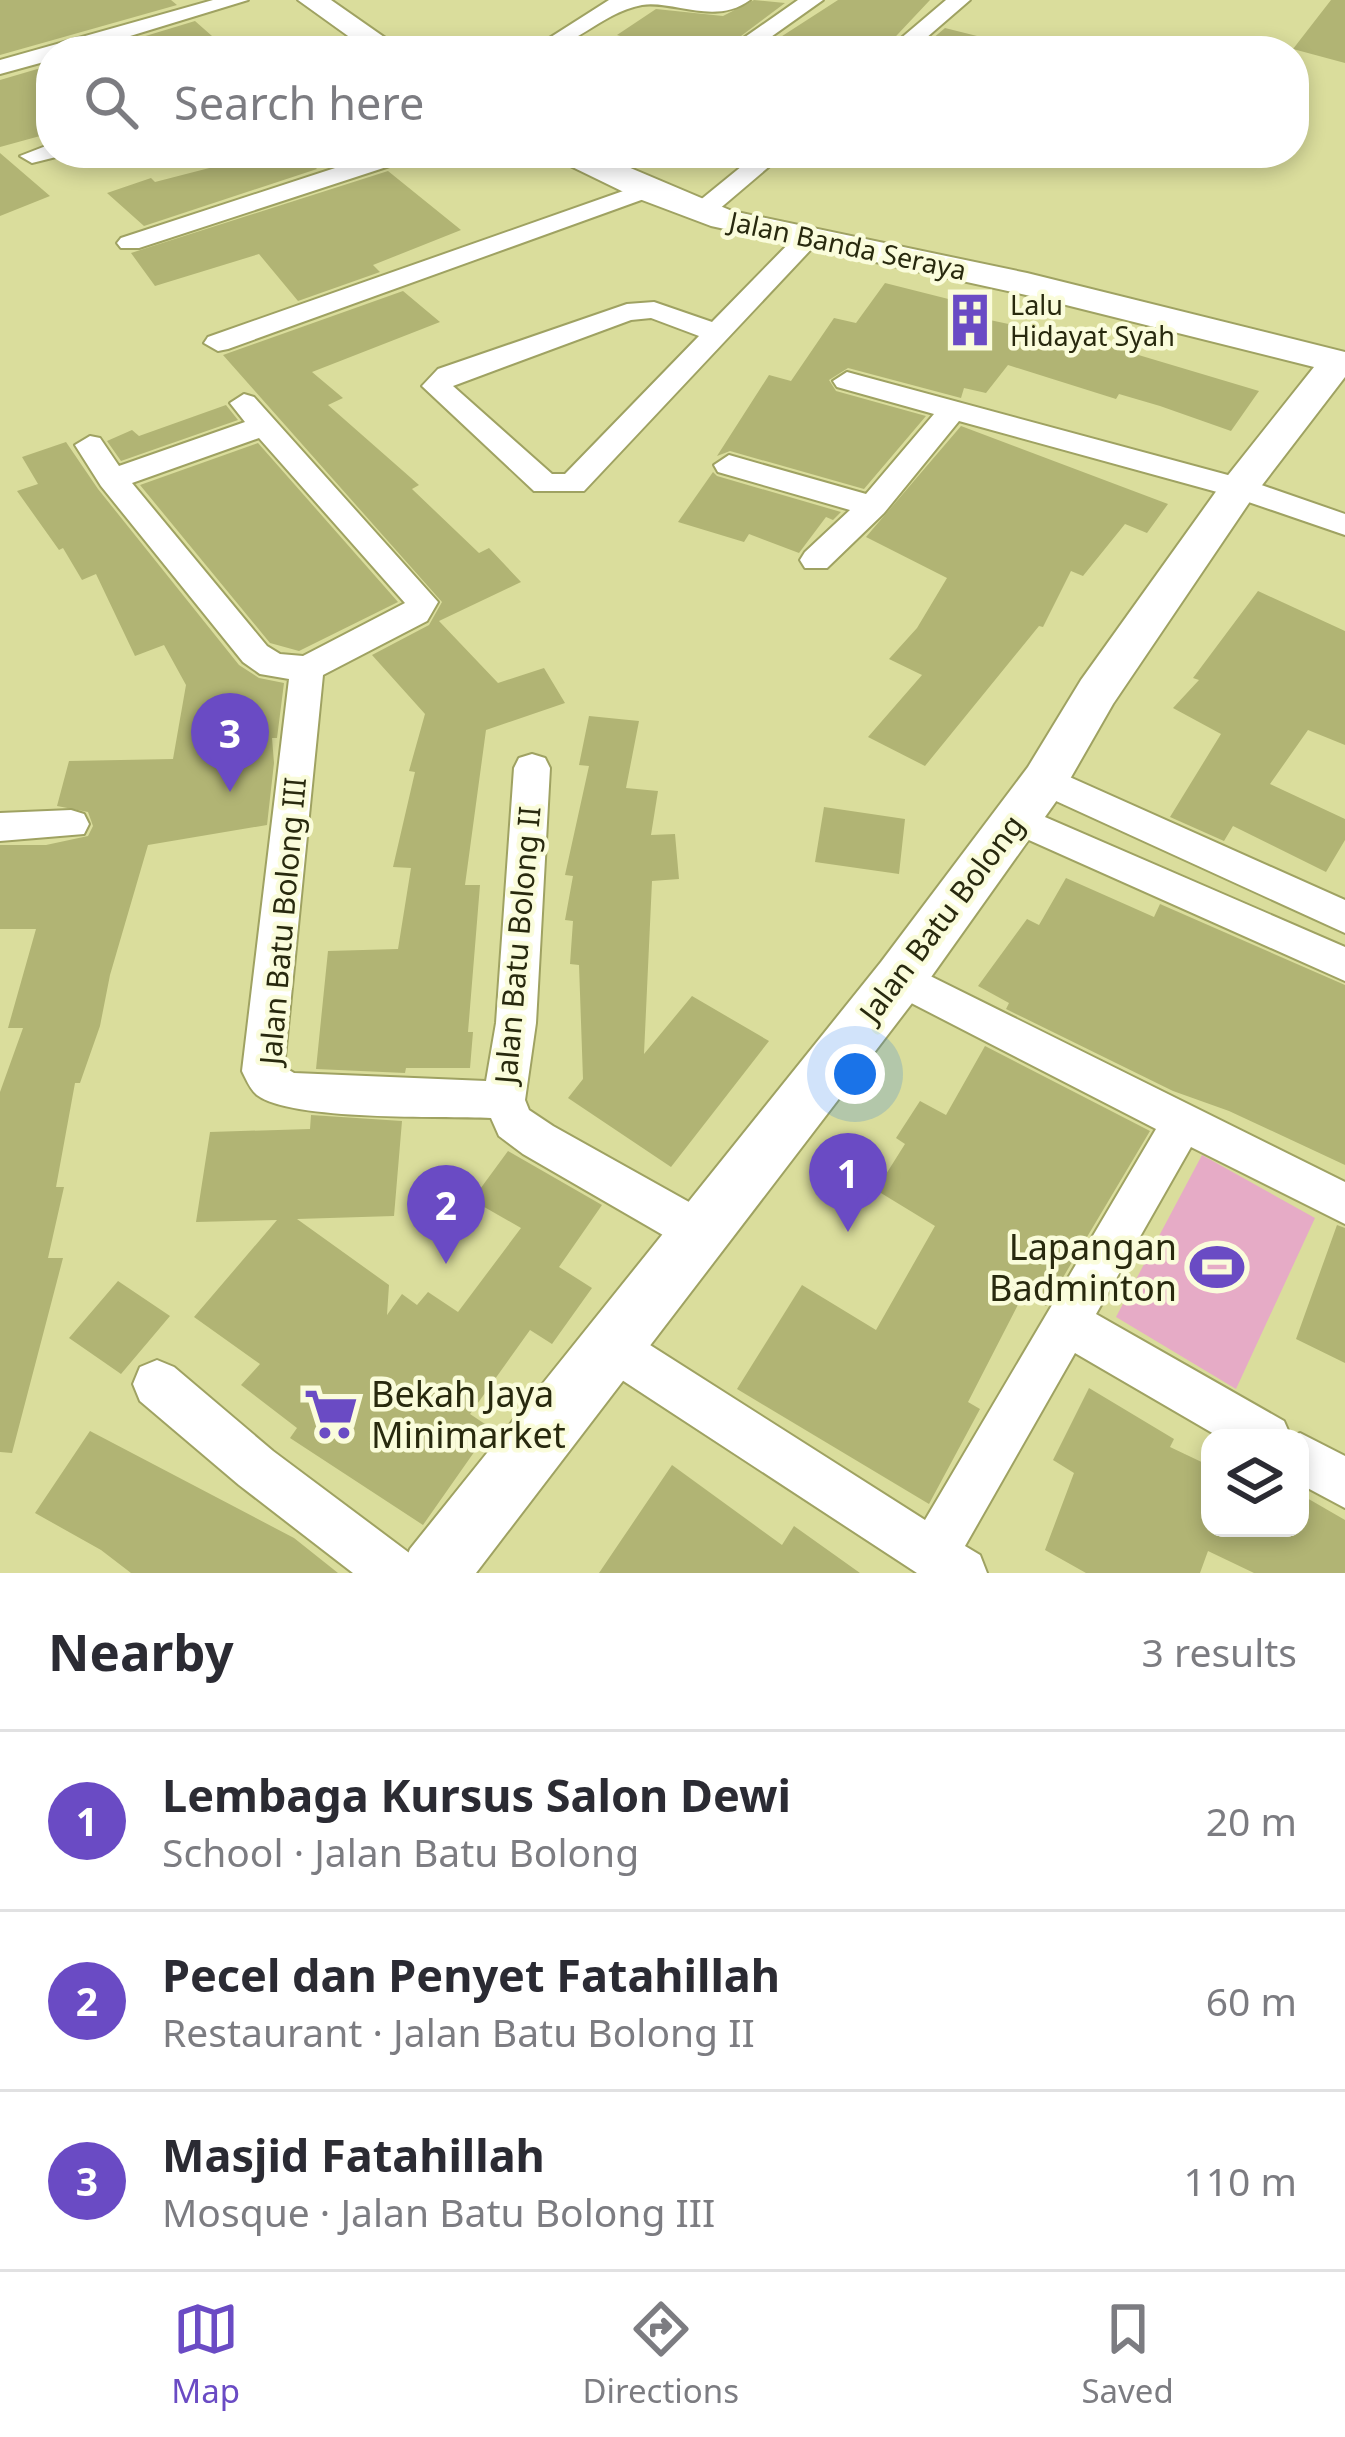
<!DOCTYPE html>
<html lang="en">
<head>
<meta charset="utf-8">
<style>
  :root { --surface:#fff; --page:#f2f2f3; --text:#2b2b33; --muted:#7c7c81; --line:#e1e1e2; --accent:#6a4bc4 }
  body { margin:0; font-family:"Noto Sans",sans-serif; background:var(--page); color:var(--text) }
  .controls { position:absolute; right:36px; bottom:36px; display:grid; overflow:hidden; border-radius:24px; box-shadow:0 6px 18px #0003 }
  .controls button { width:108px; height:108px; display:grid; place-items:center; padding:0; border:0; border-bottom:3px solid var(--line); background:var(--surface); color:var(--text); font:60px sans-serif }
  .you { position:absolute; left:855px; top:1074px; width:42px; height:42px; margin:-30px; border:9px solid #fff; border-radius:50%; background:#1a73e8; box-shadow:0 0 0 18px #1a73e833 }
  .badge { display:grid; place-items:center; width:78px; height:78px; border-radius:50%; background:var(--accent); color:#fff; font-size:39px; font-weight:700 }
  .pin { position:absolute; translate:-50% -99px; filter:drop-shadow(0 3px 6px #0008) }
  .pin::after { content:''; position:absolute; top:63px; width:42px; height:36px; background:inherit; clip-path:polygon(0 0,100% 0,50% 100%) }
  .list { margin:0; padding:0; list-style:none }
  h2 { display:flex; justify-content:space-between; align-items:center; height:156px; margin:0; padding:0 48px; font-size:51px }
  h2 small { font-size:39px; font-weight:400; color:var(--muted) }
  .list li { display:grid; grid-template-columns:78px 1fr auto; gap:36px; align-items:center; box-sizing:border-box; height:180px; padding:0 48px; border-top:3px solid var(--line) }
  .list b { display:block; font-size:45px; white-space:nowrap }
  .list p { margin:0; font-size:39px; white-space:nowrap; color:var(--muted) }
  .list em { font-size:39px; font-style:normal; color:var(--muted) }
  .icon { flex:none; width:66px; height:66px; fill:none; stroke:currentColor; stroke-width:2; stroke-linecap:round; stroke-linejoin:round }
  .map { position:relative; flex:none; width:1345px; height:1573px; overflow:hidden }
  .search { position:absolute; background:var(--surface); box-shadow:0 6px 18px #0003; left:36px; right:36px; top:36px; height:132px; display:flex; align-items:center; gap:30px; box-sizing:border-box; padding:0 42px; border-radius:48px; color:var(--muted); font-size:45px }
  .sheet { height:696px; background:var(--surface) }
  nav { display:flex; justify-content:space-around; align-items:center; box-sizing:border-box; height:168px; border-top:3px solid var(--line); background:var(--surface); font-size:33px; color:var(--muted) }
  nav a { display:grid; justify-items:center; gap:6px }
  nav .on { color:var(--accent) }
  .map>svg:first-child { display:block }
  .green { fill:#e6abc6 }
  .building { fill:#b1b474 }
  .lines { fill:none; stroke-linecap:round; stroke-linejoin:round }
  .minor-casing { stroke:#9fa262; stroke-width:4 }
  .tertiary-casing { stroke:#9fa262; stroke-width:4 }
  .minor { fill:#fff; fill-rule:evenodd }
  .tertiary { fill:#fff; fill-rule:evenodd }
  .labels { text-anchor:middle; dominant-baseline:central; stroke-width:9; stroke-linejoin:round; paint-order:stroke }
  .far-street-label { font-size:27px; fill:#28290e; stroke:#fafcdb }
  .far-poi-label { font-size:27px; fill:#28290e; stroke:#fafcdb; text-anchor:start }
  .street-label { font-size:30px; fill:#28290e; stroke:#fafcdb }
  .near-poi-label { font-size:36px; fill:#28290e; stroke:#fafcdb; text-anchor:end }
</style>
</head>
<body>
<div class="map">
<svg width="1345" height="1573" viewBox="0 0 1345 1573">
  <rect width="100%" height="100%" fill="#dadd9c"/>
  <path class="green" d="M1202,1155l113,63 -79,171 -120,-72z"/>
  <path class="building" d="M0,0h171l6,5 -177,50z
    M754,0l31,3 -64,48h-53l-51,-16 39,-26 67,7z
    M838,0h92l-48,51h-123z
    M1331,0h14v63l-52,-14z
    M195,21l34,30h-133z
    M945,28l44,11 -1,12h-70z
    M51,65v68l-51,14v-67z
    M0,153l50,43 -50,20z
    M268,153h34l15,16 -173,57 -37,-33 44,-15 4,4z
    M388,171l73,59 -88,35 7,7 -82,29 -39,-47 -104,32 -24,-33z
    M885,283l103,26 -3,10 110,23 164,49 -28,40 -71,-25 -41,-12 -3,5 -108,-34 -22,28 -22,-5 -3,10 -113,-30 -19,12 7,11 90,25 -62,73 -134,-38 -13,5 52,-81 22,6 43,-63 22,5z
    M403,291l37,31 -128,50 31,26 -15,7 91,80 -7,4 67,64 10,-5 32,34 -82,39 59,62 46,-15 21,35 -79,27 -21,155h15l-12,147h5l-3,36h-64l-1,5 -89,-4 12,-118 70,-2 13,-81 -18,-1 22,-95 -6,-1 16,-57 -53,-59 57,-30 13,-23 -219,-247z
    M226,405l12,15 -117,41 -14,-20 25,-11 7,6z
    M961,426l207,78 -21,29 -22,-9 -42,52 -12,-5 -28,56 -4,-1 -114,140 -57,-29 54,-62 -33,-16 28,-31 30,-50 -81,-41z
    M66,442l32,47 141,176 20,13 25,5 -7,55h-5l2,25 -7,62 -119,20 -38,130 -10,51 -20,57h-5l-19,104h8l-16,71h15l-51,195 -12,-1v-360l23,-64h-15l28,-99h-36v-84h46l42,-9 5,-10 -5,-14 -31,-6 12,-45 104,-2 13,-74 -22,-40 -29,11 -39,-82 -14,6 -19,-32 -4,2 -42,-59 21,-7 -16,-27z
    M258,443l140,159 -99,49 -29,-8 -130,-158z
    M713,472l4,4 124,36 -8,8 -7,-3 -27,36 -50,-19 -5,8 -66,-20z
    M1258,591l87,40v114l-37,-15 -38,54 75,35v21l-19,32 -93,-46 -9,15 -54,-24 51,-83 -48,-26 26,-28 -6,-2z
    M589,716l50,5 -13,67 32,3 -7,44 24,-1 4,45 -27,2 -8,173 48,-58 77,45 -98,126 -103,-69 15,-19 -4,-114 -9,-1 3,-43 -8,-1 8,-44 -8,-1 24,-109 -10,-1z
    M824,807l81,12 -6,55 -84,-12z
    M1066,878l88,39 6,-13 185,81v180l-116,-54 -56,-20 -167,-82 3,-6 -31,-17 49,-67 12,6z
    M985,1046l165,85 -104,175 -22,-13 -56,109 12,7 -51,95 -192,-115 65,-104 74,45 59,-104 -59,-36 29,-46 -9,-6 24,-37 26,14z
    M311,1115l91,6 -8,95 -97,3 92,66 -2,30 15,-21 15,11 11,-13 30,20 63,-84 -49,-28 36,-49 94,54 -43,62 33,21 -40,56 -22,-14 -60,84 21,14 -68,97 -133,-87 7,-10 -56,-43 19,-21 -66,-47 83,-97 -81,2 14,-90 100,-3z
    M1337,1225l8,3v135l-49,-24z
    M118,1281l52,35 -49,58 -52,-36z
    M1089,1388l85,51 -4,8 40,19v62h90v-34l45,26v53h-91l-46,-22 -8,22h-114l-41,-23 29,-77 -21,-13z
    M90,1431l204,107 44,35h-207l-30,-23 -66,-37z
    M672,1465l110,80 12,-19 66,47h-261z"/>
  <g class="lines">
    <defs>
      <path id="minor" d="M213,0h35l-167,51h-30v9l-51,14v-14z
        M750,0c-35,26 -77,0 -108,5 -45,9 -67,46 -113,46l80,-51z
        M798,0h25l-72,51h-26z
        M946,0h24l-59,51h-25z
        M51,144v9h11l-2,3 -28,7 -12,-7z
        M381,153h36l-3,5 -275,90h-18l-4,-5 4,-5z
        M758,153h27l-74,63h-18l-4,-5 4,-5z
        M646,183l12,7 -3,5 -427,154 -10,2 -14,-8 4,-6z
        M808,230l9,3 4,5 -4,5 -233,248h-50l-112,-105 16,-17 189,-65 27,-2 58,20 87,-89zM651,318l48,18 -134,138h-13l-99,-88 178,-66z
        M847,372l403,109 95,33v21l-117,-40 -269,-74 -75,92 -57,55h-22l-5,-8 5,-8 45,-42 -132,-38 -4,-7 15,-10 137,39 68,-80 -97,-27 -4,-6z
        M244,394l10,3 184,205 -11,19 -104,54 -39,392 10,6 192,8 10,-58 18,-255 5,-10 13,-4 13,4 5,10 -14,255 -11,77 4,10 24,16 161,90 6,15 -6,15 -16,6 -16,-6 -159,-92 -24,-18 -8,-18c-48,-2 -201,3 -234,-23 -7,-6 -11,-16 -15,-24l47,-392 -29,-5 -17,-12 -142,-176 -26,-41 15,-9 10,2 19,28 126,-44 -15,-19zM259,438l146,165 -102,53 -23,-2 -13,-8 -135,-163z
        M1045,766l300,134v33l-313,-143 -5,-10 5,-10z
        M1015,804l330,143v34l-343,-153 -5,-10 5,-10z
        M71,810l13,4 5,10 -5,10 -84,7v-28z
        M900,961l445,221v42l-154,-77 -95,167 188,107 7,16 9,-4 45,23v52l-45,-24v-46h-79l-146,-85 -110,193 15,9 7,18h-70l-321,-210 -7,-16 7,-16 16,-7 16,7 297,189 231,-391 -270,-139 -6,-12 6,-12z
        M157,1360l17,7 99,84 139,104 7,18h-66l-114,-88 -99,-84 -7,-17 7,-17z"/>
      <path id="tertiary" d="M298,0h33l73,51h-35z
        M553,153h42l137,58 295,62 318,79v25l-92,120 -140,207 -51,89 -143,201 -443,579h-76l10,-24 471,-587 147,-195 53,-87 144,-201 89,-112 -288,-72 -315,-69 -77,-29 -76,-37z"/>
    </defs>
    <use href="#minor" class="minor-casing"/>
    <use href="#tertiary" class="tertiary-casing"/>
    <use href="#minor" class="minor"/>
    <use href="#tertiary" class="tertiary"/>
  </g>
  <defs>
    <symbol id="building-bare" viewBox="-9 -9 18 18"><path d="M-4-6H4V6H1V3H-1V6H-4ZM-2.5-4.3h1.7v1.8h-1.7ZM.8-4.3h1.7v1.8H.8ZM-2.5-1h1.7V.8h-1.7ZM.8-1h1.7V.8H.8Z" fill="#6a4bc4" stroke="#fafcdb" stroke-width="2.5" paint-order="stroke"/></symbol>
    <symbol id="stadium-bare" viewBox="-9 -9 18 18"><path d="M0-5a6.5 5 0 1 0 0 10a6.5 5 0 1 0 0-10ZM-3.5-1.8h7v3.6h-7Z" fill="#6a4bc4" stroke="#fafcdb" stroke-width="2.5" paint-order="stroke"/></symbol>
    <symbol id="supermarket-bare" viewBox="-9 -9 18 18"><path d="M-6-5.5h2.5l.6 2H6L4.5 2H-2.5L-4.4-4H-6ZM-1.5 3.2a1.3 1.3 0 1 0 .1 0ZM3 3.2a1.3 1.3 0 1 0 .1 0Z" fill="#6a4bc4" stroke="#fafcdb" stroke-width="2.5" paint-order="stroke"/></symbol>
  </defs>
  <g fill-rule="evenodd">
    <use href="#building-bare" x="932" y="282" width="76" height="76"/>
    <use href="#stadium-bare" x="1179" y="1229" width="76" height="76"/>
    <use href="#supermarket-bare" x="293" y="1376" width="76" height="76"/>
  </g>
  <g class="labels">
    <g class="far-street-label">
      <text transform="translate(848 245) rotate(12)">Jalan Banda Seraya</text>
    </g>
    <g class="far-poi-label">
      <text x="1010" y="304">Lalu<tspan x="1010" dy="31">Hidayat Syah</tspan></text>
    </g>
    <g class="street-label">
      <text transform="translate(941 918) rotate(-53)">Jalan Batu Bolong</text>
      <text transform="translate(282 921) rotate(-85)">Jalan Batu Bolong III</text>
      <text transform="translate(517 945) rotate(-85)">Jalan Batu Bolong II</text>
    </g>
    <g class="near-poi-label">
      <text x="1177" y="1246">Lapangan<tspan x="1177" dy="41">Badminton</tspan></text>
      <text x="371" y="1393" text-anchor="start">Bekah Jaya<tspan x="371" dy="41">Minimarket</tspan></text>
    </g>
  </g>
</svg>
<div class="controls">
<button><svg class="icon" aria-label="layers" viewBox="0 0 24 24"><path d="M12 4l9 5-9 5-9-5zM3 14l9 5 9-5"/></svg></button>
</div>
<div class="you"></div>
<div class="pin badge" style="left:848px;top:1232px">1</div>
<div class="pin badge" style="left:446px;top:1264px">2</div>
<div class="pin badge" style="left:230px;top:792px">3</div>
<div class="search"><svg class="icon" aria-label="search" viewBox="0 0 24 24"><circle cx="10" cy="10" r="6"/><path d="M15 15l6 6"/></svg>Search here</div>
</div>
<section class="sheet">
<h2>Nearby<small>3 results</small></h2>
<ul class="list">
<li><span class="badge">1</span><div><b>Lembaga Kursus Salon Dewi</b><p>School · Jalan Batu Bolong</p></div><em>20 m</em></li>
<li><span class="badge">2</span><div><b>Pecel dan Penyet Fatahillah</b><p>Restaurant · Jalan Batu Bolong II</p></div><em>60 m</em></li>
<li><span class="badge">3</span><div><b>Masjid Fatahillah</b><p>Mosque · Jalan Batu Bolong III</p></div><em>110 m</em></li>
</ul>
</section>
<nav>
<a class="on"><svg class="icon" aria-label="map" viewBox="0 0 24 24"><path d="M3 6l6-2 6 2 6-2v14l-6 2-6-2-6 2zM9 4v14M15 6v14"/></svg>Map</a>
<a><svg class="icon" aria-label="directions" viewBox="0 0 24 24"><path d="M12 3l9 9-9 9-9-9zM9 14v-3h6M13 9l2 2-2 2"/></svg>Directions</a>
<a><svg class="icon" aria-label="saved" viewBox="0 0 24 24"><path d="M7 4h10v16l-5-4-5 4z"/></svg>Saved</a>
</nav>
</body>
</html>
